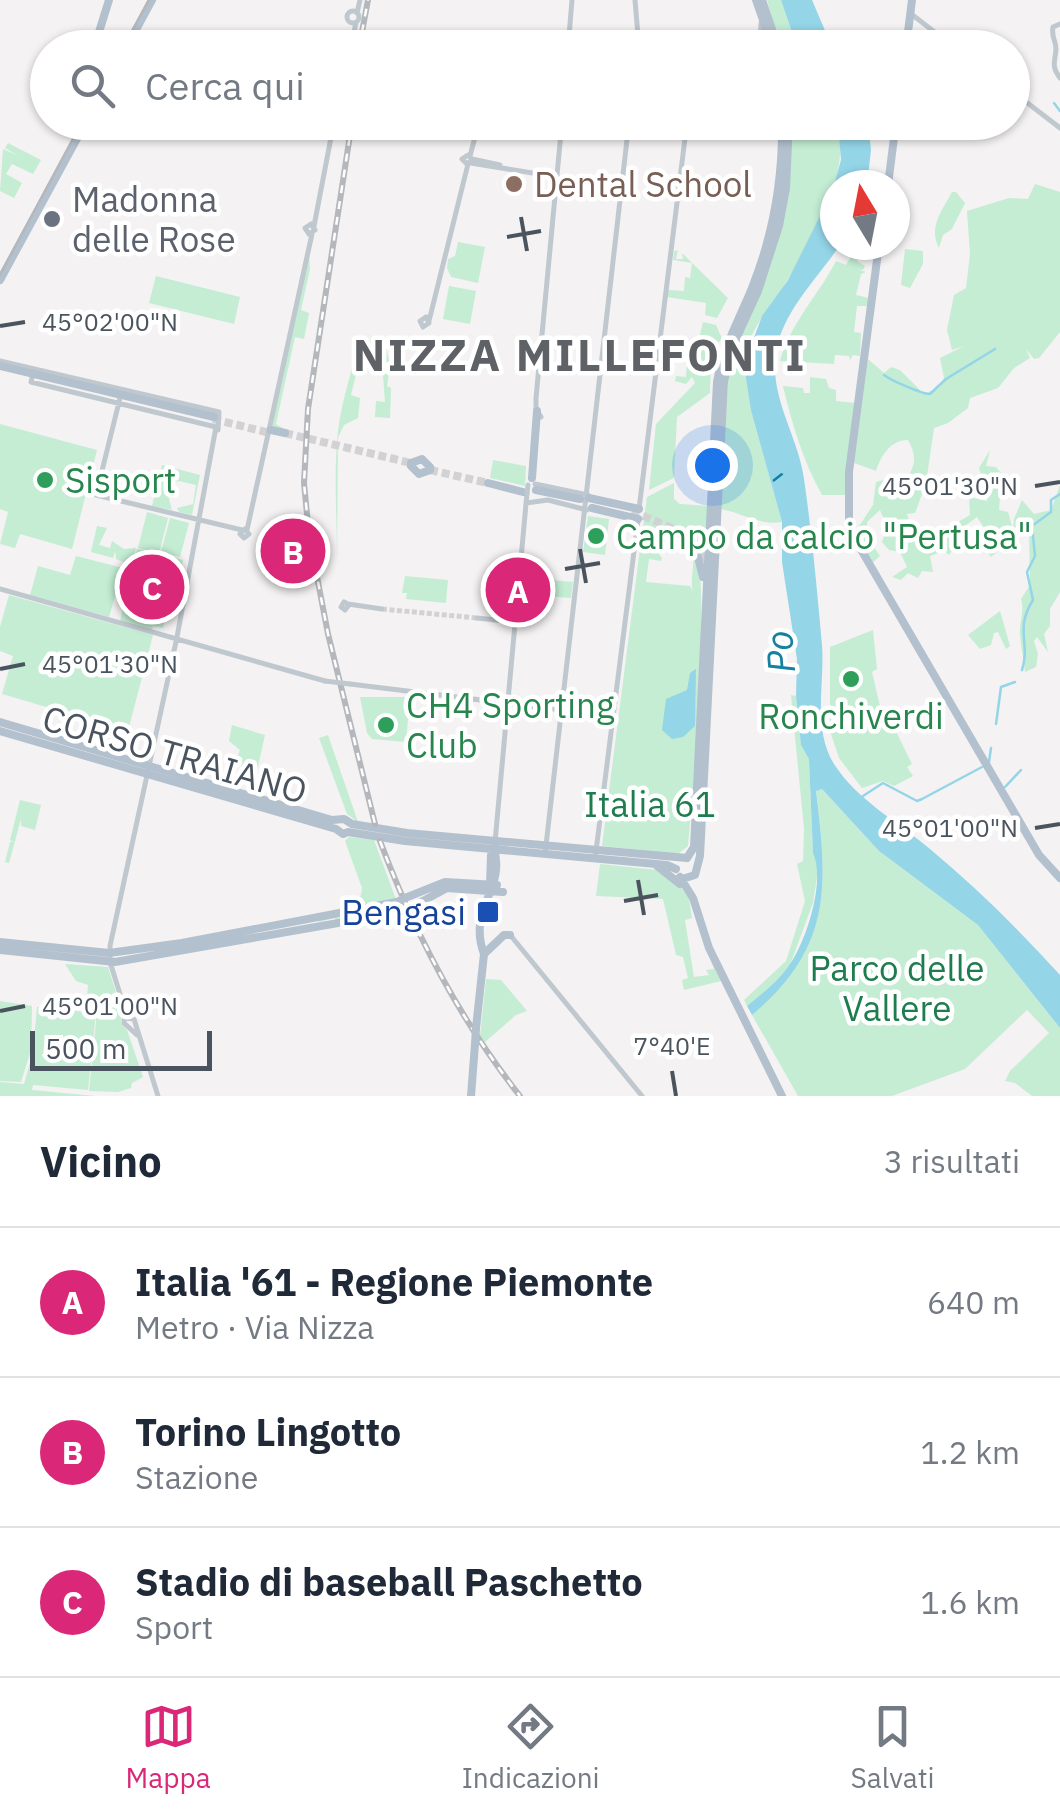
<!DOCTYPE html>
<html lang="it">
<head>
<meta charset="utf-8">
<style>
  :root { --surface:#fff; --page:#f6f6f7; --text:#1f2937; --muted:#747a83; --line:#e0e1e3; --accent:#db2777 }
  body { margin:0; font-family:"IBM Plex Sans",sans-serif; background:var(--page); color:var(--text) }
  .compass { position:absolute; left:820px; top:170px; width:90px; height:90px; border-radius:50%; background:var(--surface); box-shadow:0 2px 8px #0004; rotate:350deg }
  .scale { position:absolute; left:30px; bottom:25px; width:182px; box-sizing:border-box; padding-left:10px; border:5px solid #4a545e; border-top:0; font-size:28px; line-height:35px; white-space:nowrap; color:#4a545e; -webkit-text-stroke:8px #fff; paint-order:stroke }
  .you { position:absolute; left:712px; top:465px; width:35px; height:35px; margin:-25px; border:8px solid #fff; border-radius:50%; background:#1a73e8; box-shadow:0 0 0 15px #1a73e833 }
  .badge { display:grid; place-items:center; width:65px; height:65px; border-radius:50%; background:var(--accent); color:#fff; font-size:32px; font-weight:700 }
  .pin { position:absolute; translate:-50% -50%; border:5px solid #fff; box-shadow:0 2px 10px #0006 }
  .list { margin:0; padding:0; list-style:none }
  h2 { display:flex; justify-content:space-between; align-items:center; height:130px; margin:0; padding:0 40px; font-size:42px }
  h2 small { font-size:32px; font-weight:400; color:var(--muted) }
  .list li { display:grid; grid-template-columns:65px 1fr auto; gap:30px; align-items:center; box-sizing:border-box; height:150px; padding:0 40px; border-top:2px solid var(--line) }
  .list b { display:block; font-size:38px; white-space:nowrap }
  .list p { margin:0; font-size:32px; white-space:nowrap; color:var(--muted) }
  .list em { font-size:32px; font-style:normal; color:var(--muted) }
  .icon { flex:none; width:55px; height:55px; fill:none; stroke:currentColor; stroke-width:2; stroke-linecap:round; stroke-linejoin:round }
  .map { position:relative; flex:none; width:1060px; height:1096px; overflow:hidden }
  .search { position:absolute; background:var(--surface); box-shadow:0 2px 8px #0004; left:30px; right:30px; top:30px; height:110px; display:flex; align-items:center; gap:25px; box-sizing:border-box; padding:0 35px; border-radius:55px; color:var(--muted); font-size:38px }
  .sheet { height:580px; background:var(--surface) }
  nav { display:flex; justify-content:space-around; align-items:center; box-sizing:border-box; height:140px; border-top:2px solid var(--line); background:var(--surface); font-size:28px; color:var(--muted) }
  nav a { display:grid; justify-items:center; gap:5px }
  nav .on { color:var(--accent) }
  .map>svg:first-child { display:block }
  .green { fill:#c4edd4 }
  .water { fill:#94d5e8 }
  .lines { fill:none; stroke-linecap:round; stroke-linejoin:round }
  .stream { stroke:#94d5e8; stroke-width:2.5 }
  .ferry { stroke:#15809f; stroke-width:2.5; stroke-dasharray:12 10; stroke-linecap:butt }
  .minor-tunnel { stroke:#d2d2d4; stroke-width:5; stroke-dasharray:5 2.5; stroke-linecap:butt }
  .major-tunnel { stroke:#d2d2d4; stroke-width:8; stroke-dasharray:8 4; stroke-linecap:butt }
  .minor { stroke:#c0c8cf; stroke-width:5 }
  .major { stroke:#b3c0ce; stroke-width:8 }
  .tram { stroke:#b4b7bb; stroke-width:2.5 }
  .rail-casing { stroke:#b4b7bb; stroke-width:6 }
  .rail { stroke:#fff; stroke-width:2.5; stroke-dasharray:8; stroke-linecap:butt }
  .minor-bridge { stroke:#c0c8cf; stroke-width:5 }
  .major-bridge { stroke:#b3c0ce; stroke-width:8 }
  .ticks { fill:none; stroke:#4a545e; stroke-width:4 }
  .education-dot { fill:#8d6e63; stroke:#fff; stroke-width:4 }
  .worship-dot { fill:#6b7280; stroke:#fff; stroke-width:4 }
  .leisure-dot { fill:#2e9e5b; stroke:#fff; stroke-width:4 }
  .transit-dot { fill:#1a4fb4; stroke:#fff; stroke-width:4 }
  .labels { text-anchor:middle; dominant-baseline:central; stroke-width:9; stroke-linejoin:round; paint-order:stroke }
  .education-label { font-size:35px; fill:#785e54; stroke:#fff; text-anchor:start }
  .worship-label { font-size:35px; fill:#5b616d; stroke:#fff; text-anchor:start }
  .leisure-label { font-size:35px; fill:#27864d; stroke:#fff; text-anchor:start }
  .street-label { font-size:35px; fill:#4a545e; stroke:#fff }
  .park-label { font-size:35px; fill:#1e7d4e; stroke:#fff }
  .transit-label { font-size:35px; fill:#164399; stroke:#fff; text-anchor:end }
  .water-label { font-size:38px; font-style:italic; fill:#15809f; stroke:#fff }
  .district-label { font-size:45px; font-weight:bold; letter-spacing:2.5px; fill:#5e6266; stroke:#fff }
  .ticks-label { font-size:25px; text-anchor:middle; fill:#4a545e; stroke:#fff; stroke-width:9; stroke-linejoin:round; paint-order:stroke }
</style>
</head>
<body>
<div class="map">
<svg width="1060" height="1096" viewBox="0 0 1060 1096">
  <rect width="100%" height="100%" fill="#f4f2f2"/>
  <path class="green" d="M767,0h14l16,47h-17z
    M791,123h47c12,54 -23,111 -50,156 -16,27 -43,53 -44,87 0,8 4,15 5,23 8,45 21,89 33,133 -21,4 -40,-9 -61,-13l8,-143 52,-139z
    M8,143l33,17 -8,14 -21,-10 -6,10 16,9 -8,15 -14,-7 3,-42 16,7 -14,-8z
    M1035,184l25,8v140l-21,26 -5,1 -8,-10 4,9 -16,10 -16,20 -28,10 -2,10 -20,15 -14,5 -8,55 -11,30 -8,1 10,33 20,-2 11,-17 22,-13 -1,-18 18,4 1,-6 -9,-27 11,-18 -4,16 10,1 12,14 -7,4 -2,25 9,2 5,18 1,-11 8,-19 12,14 17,-4 9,-25v107l-10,17v17l-6,8 4,18 -11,-15 -3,4 4,13 -2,13 -11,5c-1,-12 -4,-24 -5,-37 -1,-13 5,-23 1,-36l9,-14 -1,-58 -38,30 -13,-17 15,1 -16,-24 -12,9 3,7 -8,4 13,16 -16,-9 -8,11 -5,-4 -14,5 3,16 -11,-1 -4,7 -10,-5 -7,7 -9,-3 15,-10 -7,-15 -11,-2 -7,-8 5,-16 -7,-16 -13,12v15l13,19 -8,7 -18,-29 19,-29 3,-23 34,-9c7,-12 4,-22 -2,-33 -18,0 -27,16 -32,31l-22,-8 14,-104 16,14 7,-6 9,3 24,24 16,-7 4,-9 -4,-20 24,-12 -12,4 -5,-20 7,-35 12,-7 4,-34 -3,-43 42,-13 19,1z
    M952,192h4l9,11 -13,26 -9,6 -4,13c-11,-21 3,-37 13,-56z
    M458,242l27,5 -7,36 -27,-6 -4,-9 1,-9 7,-3z
    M905,249l18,2v13l-13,24 -9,-3z
    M678,250l-2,9h7l-1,-6 46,45 -11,20 -12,-3 1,-12 -39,-6 1,-7 16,1 1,-14 5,1 2,-15 -19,-3 1,-9z
    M853,253l6,4 -2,4 8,5 -2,4 -6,-1 9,3 -5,2 -5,21 13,3 -1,8h-11l-3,26 7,1 -1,23 -7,-1 -3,5 -1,-4 -14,-1 -1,9 -54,-3c11,-39 38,-65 56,-100l10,4z
    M309,254l1,15 -9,41 8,3 -5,26 -9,-2 -19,87 10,6v3l-15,-5z
    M156,276l84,21 -6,27 -85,-21z
    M449,286l27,5 -6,33 -27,-5z
    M703,322l13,3 7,16 -7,1 -5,16 -1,35 -33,24 -3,61 -25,12 7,-66 39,-41 -3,-6 -6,7 -11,-3 1,-5 10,1 1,-15h9l1,-7 -8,-1 1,-14 9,-1z
    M382,341l3,1 5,24 -3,20 4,2 -1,30 -15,-1 1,-16 9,1 -4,-54 -18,-3 -12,50 9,3 -2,20 -14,7 -6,13 -1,121c0,-39 -3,-78 0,-117 2,-33 14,-68 22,-100z
    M810,377l16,2 3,9 7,2v11l19,2 -10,92h-23c-19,-34 -30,-71 -39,-109l20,2 1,5h6z
    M0,424l97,26 -25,99 -52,-15 -5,14 -15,-4 8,-32 -8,-3z
    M493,460l33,6 -1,20 -35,-8z
    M162,465l38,10 -8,40 -13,-3 -2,-4 16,-4 3,-19 -17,-4 -14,4 7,25 -20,-4z
    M674,483v16l6,5 29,2 -3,72 -6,-9c5,91 -4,187 -12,277l-10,8 -76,-8 39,-305 9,2 12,15 -1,3 -12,-2 -3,23 44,4 3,6c-4,-13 3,-28 -1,-40 -5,-18 -37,-18 -50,-18l5,-37z
    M147,512l21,6 -9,36 24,6 -11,56 -6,-1 -3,13 -10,-2 -1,4 -32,-9 17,-72 14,2 -13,-3z
    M588,516l21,3 -4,36 -22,-3z
    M170,518l19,5 -9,34 -19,-5z
    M97,526l10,2 -8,17 11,3 2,-7 12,8 12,-1 -6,22 -7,-1 -14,48 -79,-22 8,-29 32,9 6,-19 47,12 1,-6 -8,-3 -1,-8 -2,7 -22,-6z
    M405,576l43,4 -2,23 -40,-4 1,-6h-5z
    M531,578l42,4 -2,16 -41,-3z
    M9,595l144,40 -25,96 -126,-37 11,-38 -13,-5v-24z
    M1000,611l10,35 -4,3 -8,-17 -4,1 -3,12 -11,4 -12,-14z
    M873,630l4,39 -5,3 8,34 3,-1 29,59 -5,3 6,9 -19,10 -11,-5 -21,7 -23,-30 -9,-27v-84z
    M791,695l5,1 5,48 8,15 4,94 6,11 -6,39 -23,62 -20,23 -23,18 -3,-6 42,-39 19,-60 -8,-37 6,-3 1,-32z
    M360,697h50l-4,45 -34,-3 -5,-6z
    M232,725l33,10 -8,36 -18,-6 1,-6 -9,-3 7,-1 2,-5 -11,-9z
    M328,735l30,87 -11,-8 -28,-76z
    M822,789l57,62 99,74 82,103v68h-28l-17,-13 -10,-2 5,-10 39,-38 -22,-23 -62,59 -73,27h-94l-46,-81c80,-67 76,-129 64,-225z
    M20,800l21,5 -6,25 -14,-4v-7l-12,44 -4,-1 5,-20h3l-3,-2z
    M349,837l25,3 23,62 -60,15 4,2 -6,2v-3l-16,4 -1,-2 28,-12 15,-13 1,-7 -17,-47z
    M600,864l58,6 30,23 4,25 -7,2 9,57 15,-2 -3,-5 8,-1 -4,-10 11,22 -37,9 -2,-10 6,-2 -5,-21 -7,-2 -13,-56 -67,-3z
    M65,964l43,3 14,44 -1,12 6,7 16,47 -11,6 -1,5 -13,4 -29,-1 8,-79 -10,-14 1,-13 -12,-4z
    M486,979l15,1 26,31 -11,4 -31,27 -5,-6z
    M0,1001l32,5 -1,44 -10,32 -21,-1z
    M37,1007l59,6 -8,77 -55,-5 -1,5 63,6h-95v-14l24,2 9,-32z"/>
  <path class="water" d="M781,0h31l20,47h-35z
    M838,123h30l3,27 -4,35h-32v60h5c-24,36 -63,71 -65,117 -2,41 24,78 29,117 8,55 13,111 18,166 3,39 -10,83 12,119 23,36 64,58 96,85 47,39 89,81 130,126v53l-82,-103 -99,-74 -57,-62 -6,2c12,96 16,157 -64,224l-5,-9c15,-12 29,-23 41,-39 18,-24 38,-86 25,-114l-4,-94 -8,-14 -5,-49 1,-37 -15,-97v-40l-31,-112 -7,-45 18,-49 26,-36 44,-88 9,-32z
    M696,669l-1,57 -12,11 -11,2 -10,-9 4,-31 21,-9 3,-17z"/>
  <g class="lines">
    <path class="stream" d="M1054,103l6,8
      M884,375c6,5 38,19 46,19l16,-15 49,-30
      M1022,670c9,-28 -8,-40 11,-70l-6,-28 8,-16 -3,-30 19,-14v-12l9,-6
      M996,724l5,-37 14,-5
      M989,762l2,-14
      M1005,787l16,-17
      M863,796l20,-13 34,18 5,-2 60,-32"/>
    <path class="ferry" d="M773,481l9,-7 2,-10"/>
    <path class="minor-tunnel" d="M382,609l95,9"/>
    <path class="major-tunnel" d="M213,419l57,14
      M285,433l126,30
      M430,470l58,13
      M632,511l58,25 18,32"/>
    <path class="minor" d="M635,0l4,48
      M347 17a6 6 0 1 1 12 0a6 6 0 1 1-12 0Z
      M357,13l3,-13
      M910,13l45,35
      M1060,24l-7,3c-2,10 3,13 3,22 -1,13 -5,17 4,29
      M638,43l8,5
      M351,48l5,-26
      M487,48l5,-6 18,6
      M568,48l4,-48
      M760,48l1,-25
      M1012,91l48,37
      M468,155l4,5 -5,4 -5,-5z
      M470,156l9,-34
      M472,159l28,6
      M471,163l86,14
      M311,224l4,6 -6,4 -4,-6z
      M314,226l20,-104
      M426,317l3,6 -6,4 -3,-6z
      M429,321l39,-157
      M0,361l219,51 -1,18
      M32,378l-1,4 185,45 -39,210 -67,309v16l15,48 -1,13 13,12
      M121,394l-25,101 146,35
      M541,417l-5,-8v-11l26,-276
      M535,484l53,11
      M526,503l22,-3 39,10
      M639,509l48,-387
      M245,529l4,5 -5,4 -4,-4z
      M247,530l65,-296
      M0,589l325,92
      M344,602l5,3 -4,5 -4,-3z
      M348,604l34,5
      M477,618l37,4
      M350,684l212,26
      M495,842l32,-349
      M545,854l84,-732
      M595,859l43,-339
      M511,936l131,160
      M125,1018l9,1 24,77"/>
    <path class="major" d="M756,0l14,40
      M762,0l16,47
      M94,48l15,-48
      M126,48l26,-48
      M906,48l6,-48
      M888,185l8,-63
      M879,245l-30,227v57l190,326 21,23
      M0,280l86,-158
      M0,366l214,51
      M271,430l14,3
      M411,463l11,-4 8,8
      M411,466l8,8 11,-4
      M532,478l5,-67
      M488,483l35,9
      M536,490l44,9
      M589,498l50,11
      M592,508l46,11
      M698,557l5,20
      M0,722l332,98 12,-1 8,5 55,9 280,25
      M0,731l336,98
      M336,829l7,5 5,-2 57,9 262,24 9,4
      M687,858l7,-11 23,-465c6,-35 22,-62 35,-94 21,-53 31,-108 30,-166
      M656,865l24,19
      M680,877l13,21 16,50 73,148
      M682,879l13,-4 5,-19 24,-474 7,-32 27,-59 21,-65 7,-38 3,-66
      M490,886l1,-31 4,-9
      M405,898l40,-16 52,3
      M410,908l37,-20 56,4
      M0,942l109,11 73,-10 215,-41
      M0,950l115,12 286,-50
      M484,954c-17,-46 22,-64 10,-105
      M476,1028l8,-74 20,-19h6
      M471,1096l4,-52"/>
    <path class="tram" d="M123,48l26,-48
      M0,275l82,-153"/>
    <defs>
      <path id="rail" d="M359,48l9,-48
        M352,122l-44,287 -4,74 5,52 19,99 47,190
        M380,841c34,91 80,179 140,255"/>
    </defs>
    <use href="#rail" class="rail-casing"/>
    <use href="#rail" class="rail"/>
    <path class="minor-bridge" d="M527,493l1,-8
      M325,681l25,3"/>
    <path class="major-bridge" d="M397,902l8,-4
      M401,912l9,-4
      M475,1044l1,-16"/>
  </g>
  <path class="ticks" d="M521,217l6,34M507,237l34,-6M0,326l25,-4M1035,486l25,-4M580,549l6,34M565,569l35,-6M0,669l25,-5M1035,828l25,-4M638,880l6,35M624,901l34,-6M0,1011l25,-5M672,1071l4,25"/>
  <circle class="education-dot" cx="514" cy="184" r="10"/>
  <circle class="worship-dot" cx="52" cy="219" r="10"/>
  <g class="leisure-dot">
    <circle cx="45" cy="480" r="10"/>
    <circle cx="596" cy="536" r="10"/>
    <circle cx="851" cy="679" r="10"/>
    <circle cx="386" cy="725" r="10"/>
  </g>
  <rect class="transit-dot" x="476" y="900" width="24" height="24" rx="5"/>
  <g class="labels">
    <g class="education-label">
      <text x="534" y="184">Dental School</text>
    </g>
    <g class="worship-label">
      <text x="72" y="199">Madonna<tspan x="72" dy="40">delle Rose</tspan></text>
    </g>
    <g class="leisure-label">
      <text x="65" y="480">Sisport</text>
      <text x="616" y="536">Campo da calcio "Pertusa"</text>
      <text x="406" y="705">CH4 Sporting<tspan x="406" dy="40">Club</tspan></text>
      <text x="851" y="716" text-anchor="middle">Ronchiverdi</text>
    </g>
    <g class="street-label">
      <text transform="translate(175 754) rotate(16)">CORSO TRAIANO</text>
    </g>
    <g class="park-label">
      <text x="650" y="804">Italia 61</text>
      <text x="897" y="968">Parco delle<tspan x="897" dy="40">Vallere</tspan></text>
    </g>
    <g class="transit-label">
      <text x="466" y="912">Bengasi</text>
    </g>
    <g class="water-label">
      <text transform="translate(779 652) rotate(-95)">Po</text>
    </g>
    <g class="district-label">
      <text x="580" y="354">NIZZA MILLEFONTI</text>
    </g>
  </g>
  <g class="ticks-label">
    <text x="110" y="331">45°02'00"N</text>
    <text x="950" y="495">45°01'30"N</text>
    <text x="110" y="673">45°01'30"N</text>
    <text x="950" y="837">45°01'00"N</text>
    <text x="110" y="1015">45°01'00"N</text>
    <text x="672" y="1055">7°40'E</text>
  </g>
</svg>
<svg class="compass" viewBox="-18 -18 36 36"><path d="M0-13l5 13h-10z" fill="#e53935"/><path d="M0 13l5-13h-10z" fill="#747a83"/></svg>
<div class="scale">500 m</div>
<div class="you"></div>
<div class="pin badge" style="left:518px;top:590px">A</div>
<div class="pin badge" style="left:293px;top:551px">B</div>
<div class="pin badge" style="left:152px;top:587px">C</div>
<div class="search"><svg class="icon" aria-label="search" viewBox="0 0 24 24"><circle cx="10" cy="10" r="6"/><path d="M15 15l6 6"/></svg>Cerca qui</div>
</div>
<section class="sheet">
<h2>Vicino<small>3 risultati</small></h2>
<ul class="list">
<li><span class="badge">A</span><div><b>Italia '61 - Regione Piemonte</b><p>Metro · Via Nizza</p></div><em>640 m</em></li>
<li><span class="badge">B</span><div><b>Torino Lingotto</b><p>Stazione</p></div><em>1.2 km</em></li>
<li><span class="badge">C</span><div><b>Stadio di baseball Paschetto</b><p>Sport</p></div><em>1.6 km</em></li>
</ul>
</section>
<nav>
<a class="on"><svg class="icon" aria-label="map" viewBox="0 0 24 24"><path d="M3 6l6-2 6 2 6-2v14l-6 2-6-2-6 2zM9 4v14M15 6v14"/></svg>Mappa</a>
<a><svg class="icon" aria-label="directions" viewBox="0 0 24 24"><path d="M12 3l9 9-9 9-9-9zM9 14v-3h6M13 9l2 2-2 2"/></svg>Indicazioni</a>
<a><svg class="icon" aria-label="saved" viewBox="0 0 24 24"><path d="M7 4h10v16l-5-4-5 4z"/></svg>Salvati</a>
</nav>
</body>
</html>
